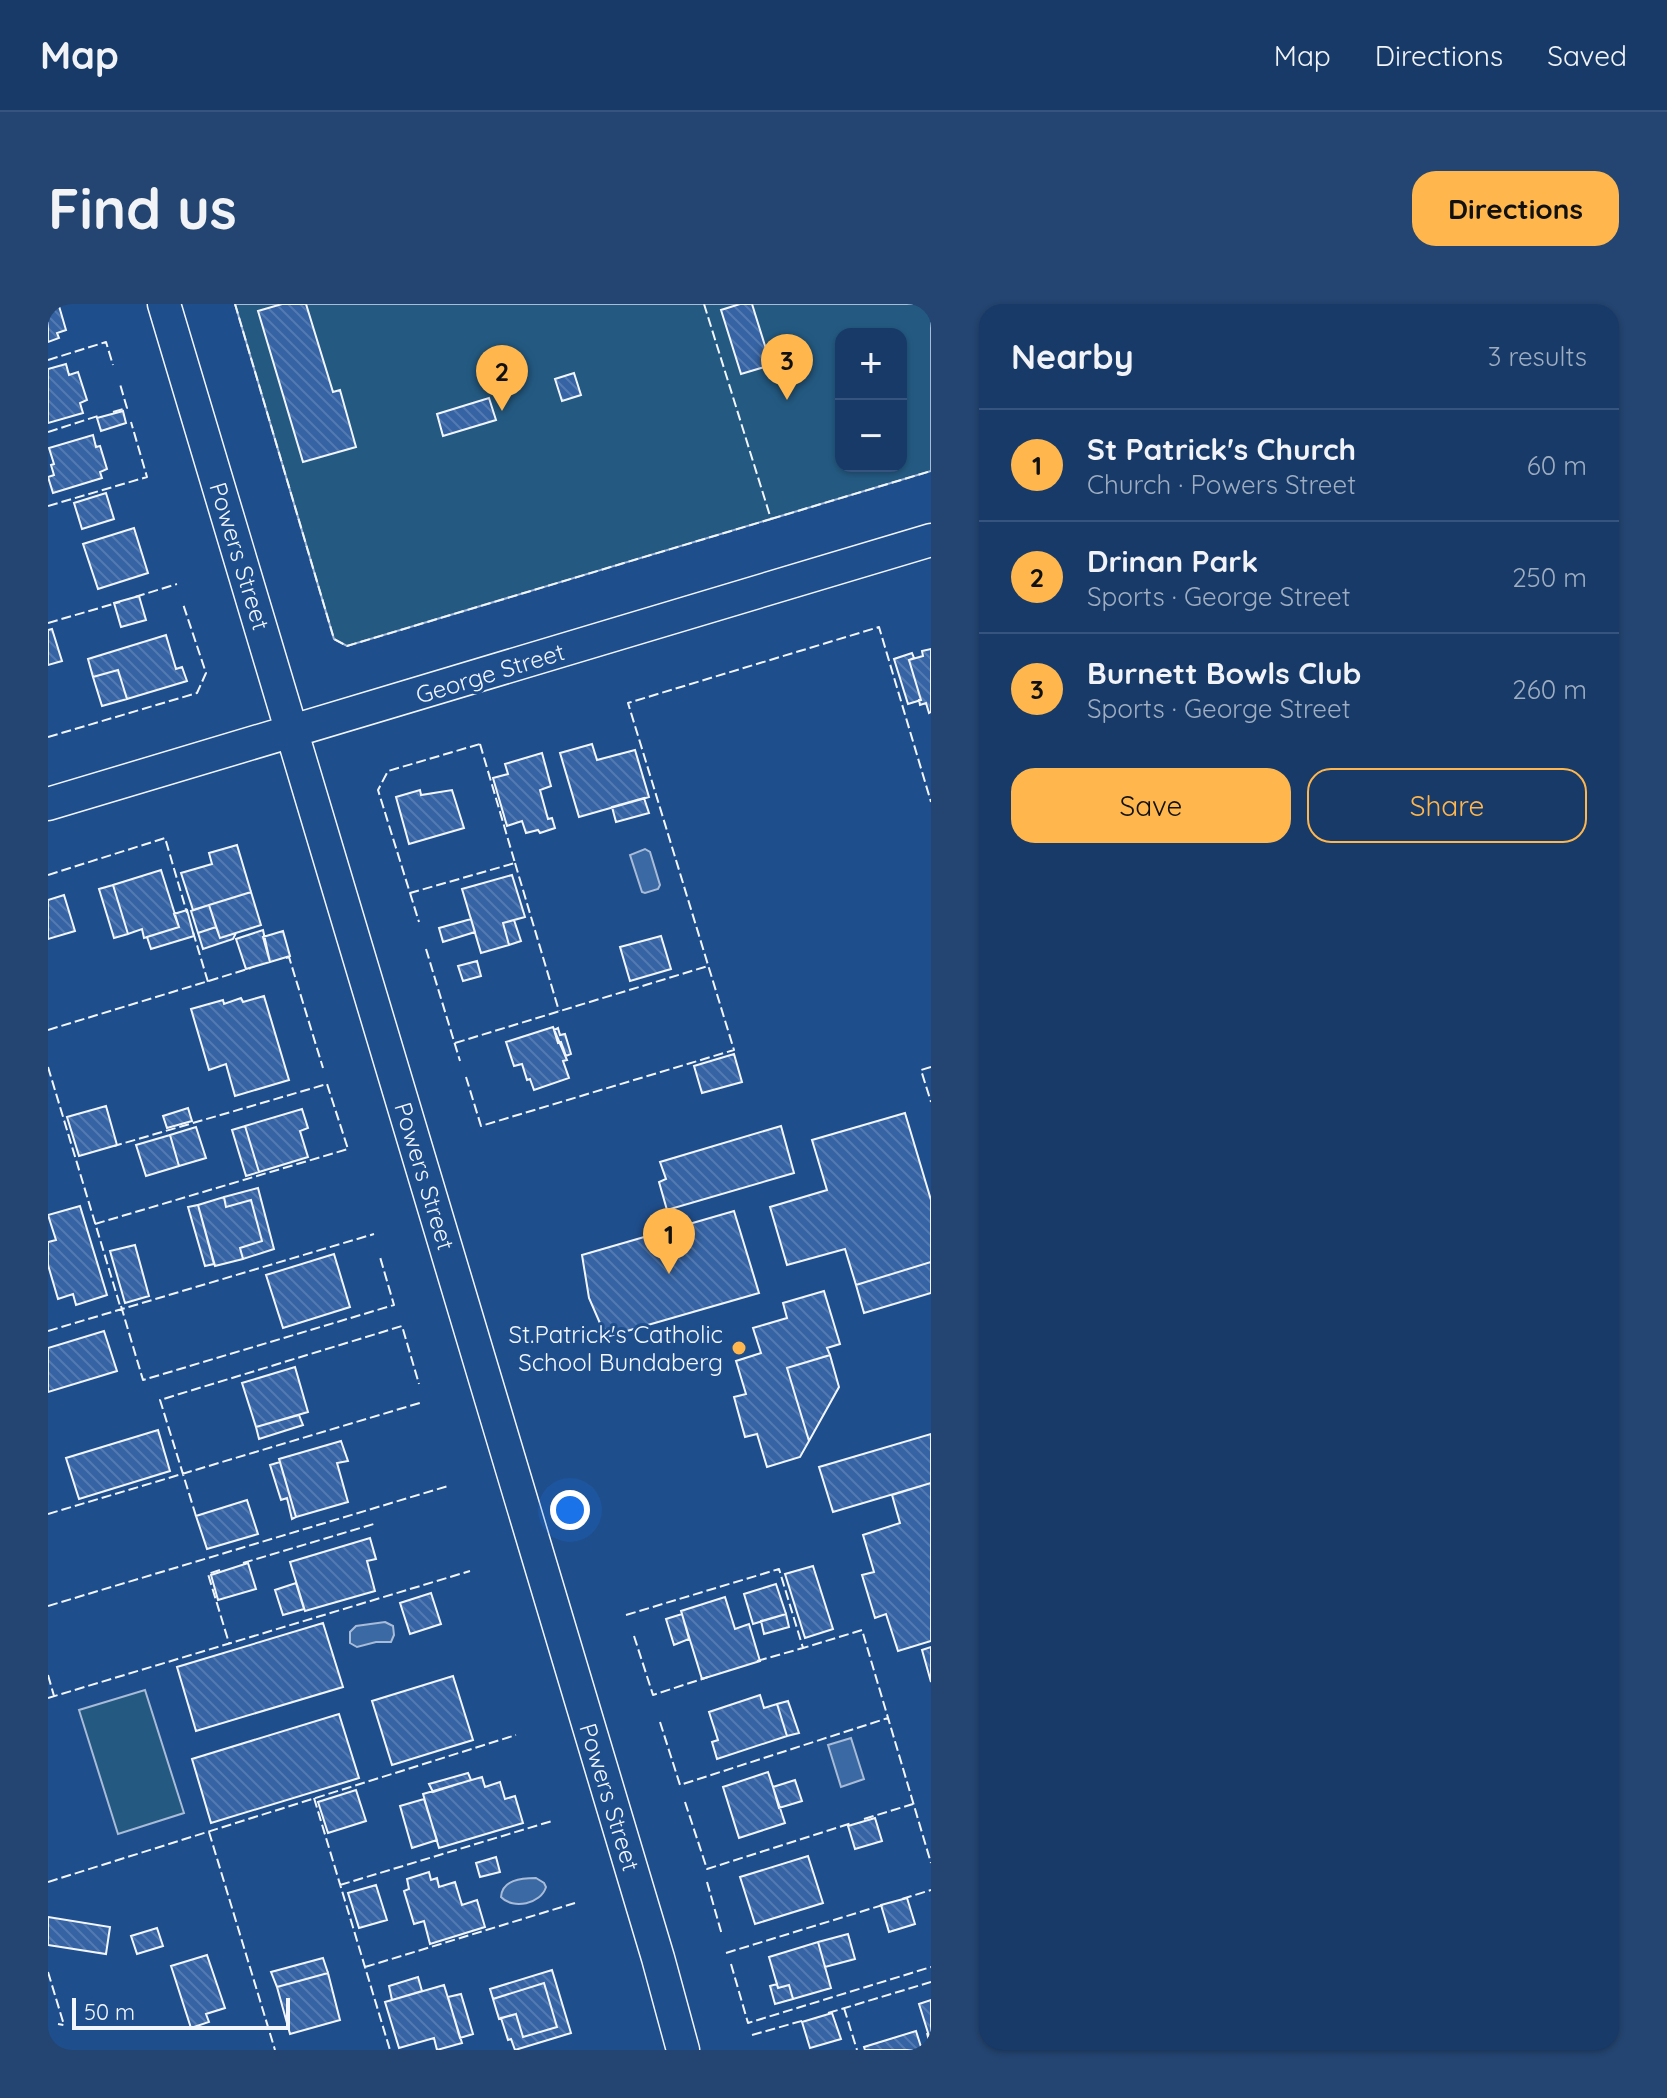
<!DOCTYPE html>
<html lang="en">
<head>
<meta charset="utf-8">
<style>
  :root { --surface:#173a69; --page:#244571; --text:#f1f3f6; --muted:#9eadc0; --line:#36547d; --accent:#ffb74d }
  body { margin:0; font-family:Quicksand,sans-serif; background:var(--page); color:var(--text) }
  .controls { position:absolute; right:24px; top:24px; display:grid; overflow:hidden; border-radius:16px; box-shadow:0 2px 6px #0004 }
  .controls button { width:72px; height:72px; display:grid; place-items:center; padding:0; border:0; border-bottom:2px solid var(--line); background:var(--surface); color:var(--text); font:40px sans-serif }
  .scale { position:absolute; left:24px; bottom:20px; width:218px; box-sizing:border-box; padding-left:8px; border:4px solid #f2f6ff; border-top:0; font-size:22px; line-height:28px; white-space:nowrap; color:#f2f6ff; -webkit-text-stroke:6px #1f4e8c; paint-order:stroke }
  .you { position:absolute; left:522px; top:1206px; width:28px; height:28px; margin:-20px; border:6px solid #fff; border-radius:50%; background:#1a73e8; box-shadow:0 0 0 12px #1a73e833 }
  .badge { display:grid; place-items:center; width:52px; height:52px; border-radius:50%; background:var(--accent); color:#111; font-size:26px; font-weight:700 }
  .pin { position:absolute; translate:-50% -66px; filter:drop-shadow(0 2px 4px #0008) }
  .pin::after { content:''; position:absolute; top:42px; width:28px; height:24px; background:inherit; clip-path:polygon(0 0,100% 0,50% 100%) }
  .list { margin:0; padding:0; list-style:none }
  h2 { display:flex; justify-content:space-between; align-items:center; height:104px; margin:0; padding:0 32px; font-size:34px }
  h2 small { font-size:26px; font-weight:400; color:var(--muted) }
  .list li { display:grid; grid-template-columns:52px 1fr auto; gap:24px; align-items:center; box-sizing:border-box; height:112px; padding:0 32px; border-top:2px solid var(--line) }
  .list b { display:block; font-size:30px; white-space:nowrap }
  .list p { margin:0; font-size:26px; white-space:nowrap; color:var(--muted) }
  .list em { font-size:26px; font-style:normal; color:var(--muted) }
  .actions { display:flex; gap:16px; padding:24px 32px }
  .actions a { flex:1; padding:18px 0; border:2px solid var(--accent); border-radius:24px; text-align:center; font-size:28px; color:var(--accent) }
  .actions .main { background:var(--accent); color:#111 }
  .map { position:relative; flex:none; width:883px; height:1746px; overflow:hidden; border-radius:24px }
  header { display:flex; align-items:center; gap:48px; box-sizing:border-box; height:112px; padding:0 40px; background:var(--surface); border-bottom:2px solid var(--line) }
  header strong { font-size:38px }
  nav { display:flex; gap:44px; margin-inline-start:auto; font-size:28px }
  .intro { display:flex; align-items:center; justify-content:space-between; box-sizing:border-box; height:192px; padding:0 48px }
  h1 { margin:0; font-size:56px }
  .button { padding:20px 36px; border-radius:24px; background:var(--accent); color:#111; font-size:28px; font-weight:700 }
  main { display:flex; gap:48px; padding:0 48px }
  aside { flex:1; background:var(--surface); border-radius:24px; box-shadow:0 2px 6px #0004 }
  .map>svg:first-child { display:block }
  .grass { fill:#245a82; stroke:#a8bbd7; stroke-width:2; fill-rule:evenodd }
  .water { fill:#3b69a3; stroke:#a8bbd7; stroke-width:2 }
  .building { fill:url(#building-back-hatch); stroke:#f2f6ff; stroke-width:2 }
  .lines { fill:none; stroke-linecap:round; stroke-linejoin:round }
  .minor-casing { stroke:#f2f6ff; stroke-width:35 }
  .minor { stroke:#1f4e8c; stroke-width:32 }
  .fence { stroke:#f2f6ff; stroke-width:2; stroke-dasharray:10 4; stroke-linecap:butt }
  .poi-dot { fill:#ffb74d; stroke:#1f4e8c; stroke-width:3 }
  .labels { text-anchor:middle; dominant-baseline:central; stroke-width:6; stroke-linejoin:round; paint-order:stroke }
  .street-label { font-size:24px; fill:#f2f6ff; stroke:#1f4e8c }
  .poi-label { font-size:24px; fill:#f2f6ff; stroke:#1f4e8c; text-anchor:end }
</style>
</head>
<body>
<header>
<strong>Map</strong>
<nav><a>Map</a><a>Directions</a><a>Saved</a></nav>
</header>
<div class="intro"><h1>Find us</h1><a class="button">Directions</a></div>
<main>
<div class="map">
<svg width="883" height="1746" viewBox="0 0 883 1746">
  <defs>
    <pattern id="building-back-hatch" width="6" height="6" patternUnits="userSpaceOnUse" patternTransform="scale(2)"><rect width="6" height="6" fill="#3563a3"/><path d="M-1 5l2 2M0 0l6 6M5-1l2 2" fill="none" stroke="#537ab1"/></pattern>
  </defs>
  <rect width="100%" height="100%" fill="#1f4e8c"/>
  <path class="grass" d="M187,0h696v167l-584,175 -13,-7zM793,30h60v132h-60z
    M97,1386l39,123 -66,21 -39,-124z"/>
  <path class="water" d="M597,545l5,3 10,33 -2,4 -13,4 -3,-1 -12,-37z
    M337,1318l8,4 1,9 -3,7h-15l-19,5 -7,-4v-11l6,-6z
    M803,1434l13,41 -23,8 -13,-42z
    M488,1574l8,5 2,4c-5,17 -33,23 -45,10 1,-17 20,-19 35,-19z"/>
  <path class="building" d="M0,0l11,2 7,24 -9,3 2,5 -11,4z
    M234,0h24l27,88 7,-2 16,57 -53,15 -45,-151z
    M692,0h12l19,61 -30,9 -20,-64z
    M18,60l3,11 9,-3 9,28 -7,3 3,10 -35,10v-54z
    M526,69l7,22 -19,6 -7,-22z
    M441,94l7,22 -53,16 -6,-22z
    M75,107l3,12 -25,8 -4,-13z
    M45,131l3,12 4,-1 7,23 -7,3 2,6 -49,15 -5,-16 6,-2 -3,-10 3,-1 -5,-16z
    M58,189l8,26 -32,10 -8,-26z
    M86,224l14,45 -50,16 -15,-45z
    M91,292l7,24 -25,7 -7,-24z
    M4,325l10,32 -14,4v-35z
    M118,331l10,34 6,-2 5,14 -60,18 -9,-29 -25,7 -5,-18z
    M883,345v63l-2,1 -3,-10 -6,2 -1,-5h2l-12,-40 14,-4 -1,-5z
    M864,349l2,5 -5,2 12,40 -13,4 -14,-45z
    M70,366l9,29 -25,7 -9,-29z
    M544,440l5,16 38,-10 14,47 -70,20 -19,-64z
    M494,449l9,33 -11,4 8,29 4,-1 3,10 -15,5 -2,-3 -12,3 -4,-12 -15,5 -14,-48 15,-4 -3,-10z
    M372,486l1,5 31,-5 12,38 -55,16 -13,-47z
    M596,494l5,15 -33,9 -4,-15z
    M189,541l14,47 -58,18 -12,-37 31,-9 -3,-11z
    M113,566l18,57 -35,11 -2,-9 -14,5 -15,-49z
    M464,571l13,42 -22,6 6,22 -28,8 -19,-64z
    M65,581l15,49 -14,4 -15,-49z
    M203,588l10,33 -41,13 -11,-33z
    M16,591l11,36 -27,8v-39z
    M161,601l7,22 -18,6 -7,-22z
    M139,606l7,26 -43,13 -4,-12 32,-10 -5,-13z
    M423,615l4,13 -32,10 -4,-14z
    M466,616l7,21 -12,4 -6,-22z
    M168,623l4,11 16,-5 -3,6 -30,10 -5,-16z
    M215,626l7,32 -24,7 -10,-30z
    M235,627l7,25 -20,6 -7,-25z
    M613,632l10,33 -41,12 -10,-34z
    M429,657l4,15 -18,5 -5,-15z
    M216,692l25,84 -54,16 -9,-32 -17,6 -18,-61 32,-9 1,4 17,-6 2,4z
    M505,723l14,33 -4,1 6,17 -35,12 -4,-11 -3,1 -5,-16 -8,2 -8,-24z
    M510,724l2,7 5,-1 6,20 -5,2 -5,-14 -3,1 -4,-13z
    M686,750l8,28 -40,11 -8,-27z
    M58,802l11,39 -38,11 -12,-39z
    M140,804l4,13 -25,7 -4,-12z
    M254,805l6,19 -8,3 8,26 -49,15 -14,-46z
    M857,809l26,87v62l-75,23 -11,-36 -58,16 -17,-58 57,-17 -15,-50z
    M197,822l14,46 -13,4 -14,-46z
    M733,822l13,47 -127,37 -8,-28 7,-3 -6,-17z
    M148,823l10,31 -27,8 -9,-31z
    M122,831l9,31 -33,10 -10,-31z
    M210,884l16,61 -31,10 -3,-11 22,-7 -11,-41 -25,7 -2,-10z
    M176,893l2,10 25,-7 11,41 -22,7 3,11 -28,7 -17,-61z
    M150,901l16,59 -9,2 -17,-59z
    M32,902l27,89 -31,10 -3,-11 -15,5 -10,-34v-23l8,-2 -8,-25z
    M686,907l25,82 -153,44 -17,-39 -7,-43z
    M87,941l14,51 -24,7 -15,-52z
    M286,950l16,53 -67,21 -17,-53z
    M883,958v31l-67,20 -8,-28z
    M776,987l16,53 -13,4 3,7 -43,13 22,73 -9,16 -33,10 -10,-33 -12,3 -11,-40 12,-3 -10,-33 25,-8 -8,-25 34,-10 -4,-15z
    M56,1027l13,40 -69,21v-44z
    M782,1051l9,32 -30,54 -22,-73z
    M247,1063l13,45 -52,15 -14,-44z
    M251,1111l4,10 -44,14 -3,-12z
    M110,1126l12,41 -91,28 -13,-41z
    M883,1130v49l-98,29 -14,-45z
    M293,1137l7,20 -11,2 11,39 -52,15 -17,-58z
    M232,1158l16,55 -4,2 -5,-21 -6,2 -11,-35z
    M883,1179v158l-33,10 -12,-37 -11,4 -13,-43 12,-3 -11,-37 37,-12 -8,-28z
    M199,1196l11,34 -51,15 -11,-33z
    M322,1234l6,21 -9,2 8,30 -70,20 -15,-49z
    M200,1259l8,26 -38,11 -7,-25z
    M765,1262l20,63 -28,9 -20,-64z
    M248,1279l8,26 -21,6 -8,-25z
    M728,1280l10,30 -33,10 -9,-30z
    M383,1289l10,31 -31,10 -10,-31z
    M677,1293l10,32 14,-5 11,37 -58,18 -21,-68z
    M634,1310l7,25 -15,6 -8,-26z
    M738,1310l3,13 -25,7 -3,-13z
    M275,1319l20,64 -147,44 -19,-64z
    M883,1343v35l-9,-32z
    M405,1372l20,64 -81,25 -20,-64z
    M712,1391l4,13 13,-4 10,32 -70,23 -5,-17 6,-2 -9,-28z
    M740,1397l11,32 -12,3 -10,-32z
    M291,1410l20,64 -148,45 -19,-64z
    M720,1468l17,51 -46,15 -16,-51z
    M420,1469l3,7 -38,12 -4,-8z
    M434,1473l3,10 15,-5 5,17 10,-3 8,27 -84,25 -16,-54z
    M747,1476l7,21 -23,7 -6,-21z
    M308,1486l10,31 -38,12 -10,-31z
    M376,1495l13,41 -25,8 -12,-42z
    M827,1514l7,23 -27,8 -7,-23z
    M760,1552l15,47 -68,21 -15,-47z
    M448,1553l4,15 -20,5 -4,-14z
    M381,1568l2,8 6,-2 2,9 16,-5 7,23 15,-5 8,27 -55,17 -6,-23 -10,3 -10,-33 5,-2 -2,-10z
    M328,1581l11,35 -28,8 -11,-35z
    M859,1594l8,26 -26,8 -8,-27z
    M0,1613l62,10 -4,27 -58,-9z
    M109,1624l6,18 -26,8 -6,-18z
    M800,1630l7,25 -30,8 -7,-25z
    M770,1638l13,46 -38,11 -4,-14 -11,3 -9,-31z
    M159,1651l18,53 -19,6 3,8 -18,6 -20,-62z
    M275,1654l5,15 -51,14 -6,-15z
    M504,1666l19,63 -56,17 -4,-11 -3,1 -7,-22 15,-4 7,23 34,-10 -13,-44 -51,16 -3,-10z
    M280,1669l12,47 -50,14 -13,-47z
    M370,1673l4,14 -30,9 -3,-14z
    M496,1679l13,44 -34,10 -7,-23 -17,5 -6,-20z
    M729,1680l1,4 11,-3 4,14 -18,5 -5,-18z
    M396,1681l18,58 -25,7 -3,-12 -35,10 -14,-46z
    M413,1690l12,40 -13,4 -12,-41z
    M883,1696v35l-2,1 -10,-32z
    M784,1709l9,26 -31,9 -8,-26z
    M868,1727l6,19h-57l-1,-3z"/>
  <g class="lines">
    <defs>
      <path id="minor" d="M116,0l494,1654 25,92
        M0,500l883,-264"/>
    </defs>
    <use href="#minor" class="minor-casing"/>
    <use href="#minor" class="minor"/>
    <path class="fence" d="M187,0l99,335 13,7 424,-127 -67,-215
      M0,56l58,-18 7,23
      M65,108l14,-4 -7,-24
      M0,128l53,-17
      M0,202l99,-29 -16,-55
      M723,215l160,-48
      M87,293l42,-13
      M0,319l72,-21
      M0,433l149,-44 9,-20 -23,-69
      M432,440l35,119 -105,30 -32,-103 10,-19z
      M467,559l44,148
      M0,571l117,-37 22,75
      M362,589l9,29
      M145,628l15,50
      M378,645l34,112
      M238,654l3,-1 34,111
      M0,726l203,-62
      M407,739l253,-77
      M0,763l73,242
      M883,763l-10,3 10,32
      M418,773l15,49 253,-76 -106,-347 251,-76 52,175
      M47,920l253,-75 -21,-65 -213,62
      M73,1002l22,74 251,-75 -14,-48
      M0,1027l326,-97
      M0,1210l375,-112
      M148,1212l-36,-116 242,-74 17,58
      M195,1259l134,-40
      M172,1266l-12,4 21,69
      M0,1302l400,-120
      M578,1311l153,-46 24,79 59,-18 69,233
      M586,1332l19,59 55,-18
      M709,1357l46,-13
      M0,1371l6,21
      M0,1394l422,-127
      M612,1418l20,63 208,-67
      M266,1494l76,252
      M637,1498l22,67 145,-46
      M816,1515l49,-15
      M161,1528l66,218
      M0,1578l468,-147
      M659,1578l15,53
      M292,1581l212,-64
      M854,1595l29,-9
      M678,1649l160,-49
      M683,1660l17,59 183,-56
      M317,1663l210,-64
      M0,1668l16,53 -6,-1
      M796,1704l13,42
      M780,1709l103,-31
      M879,1729l4,16
      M704,1731l53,-15"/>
  </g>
  <circle class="poi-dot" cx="691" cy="1044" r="8"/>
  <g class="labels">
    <g class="street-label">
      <text transform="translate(192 252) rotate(73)">Powers Street</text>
      <text transform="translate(442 369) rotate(-17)">George Street</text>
      <text transform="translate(377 872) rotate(73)">Powers Street</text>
      <text transform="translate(562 1493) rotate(73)">Powers Street</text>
    </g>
    <g class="poi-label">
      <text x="675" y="1030">St.Patrick's Catholic<tspan x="675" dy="28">School Bundaberg</tspan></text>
    </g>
  </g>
</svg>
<div class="controls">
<button>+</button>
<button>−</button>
</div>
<div class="scale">50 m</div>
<div class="you"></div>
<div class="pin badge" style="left:621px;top:970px">1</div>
<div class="pin badge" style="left:454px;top:107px">2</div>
<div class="pin badge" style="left:739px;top:96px">3</div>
</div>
<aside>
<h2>Nearby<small>3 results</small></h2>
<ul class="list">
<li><span class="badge">1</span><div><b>St Patrick's Church</b><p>Church · Powers Street</p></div><em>60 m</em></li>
<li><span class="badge">2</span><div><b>Drinan Park</b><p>Sports · George Street</p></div><em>250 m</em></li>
<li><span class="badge">3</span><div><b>Burnett Bowls Club</b><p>Sports · George Street</p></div><em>260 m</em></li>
</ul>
<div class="actions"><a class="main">Save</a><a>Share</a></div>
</aside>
</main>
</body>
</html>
